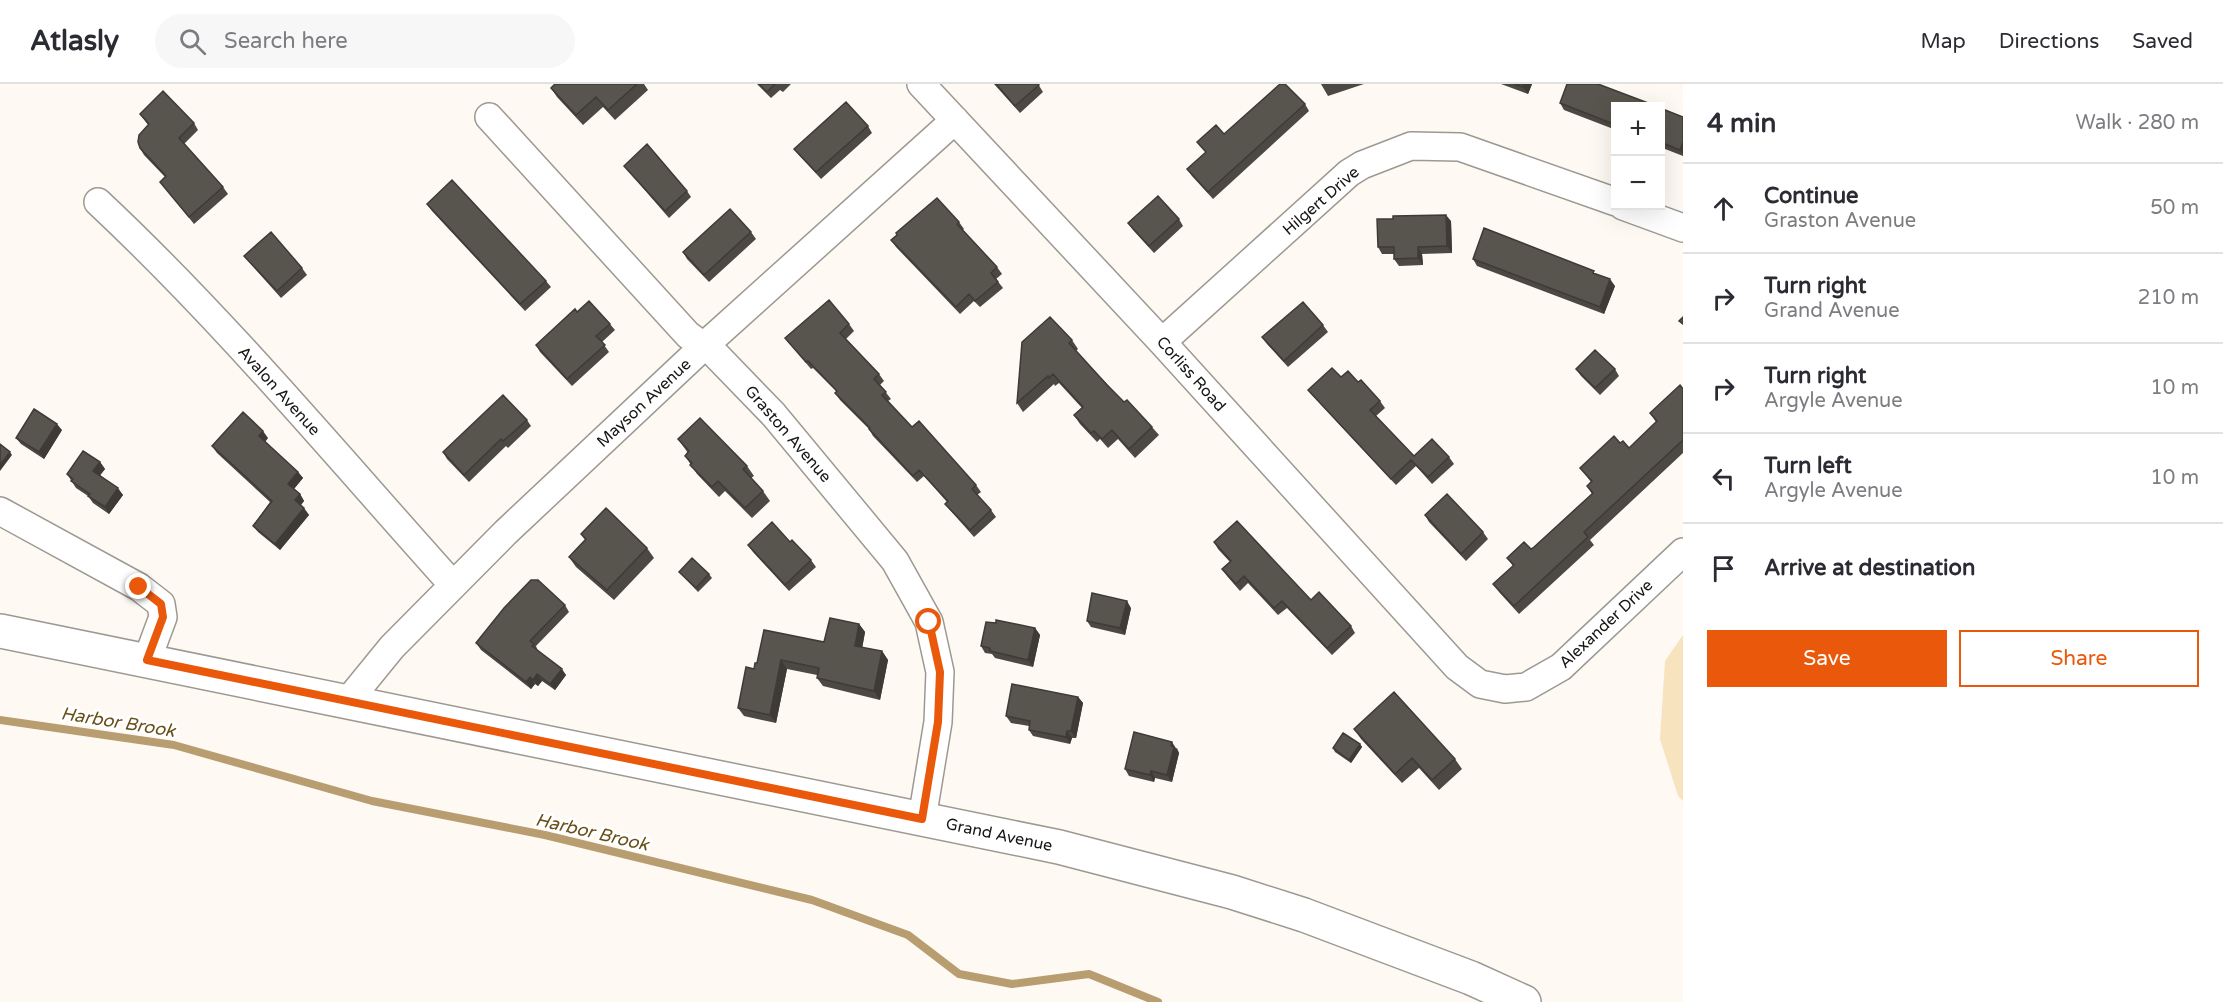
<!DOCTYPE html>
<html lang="en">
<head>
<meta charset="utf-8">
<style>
  :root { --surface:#fff; --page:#f7f7f7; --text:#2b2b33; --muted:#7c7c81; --line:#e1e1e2; --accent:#ea580c }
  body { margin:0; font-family:"Varela Round",sans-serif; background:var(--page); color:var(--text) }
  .controls { position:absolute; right:18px; top:18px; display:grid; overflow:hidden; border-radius:0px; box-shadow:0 6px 24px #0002 }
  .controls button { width:54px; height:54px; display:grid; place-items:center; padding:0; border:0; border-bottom:2px solid var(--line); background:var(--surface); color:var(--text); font:30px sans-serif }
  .stop { position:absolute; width:18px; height:18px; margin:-14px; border:4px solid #ea580c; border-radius:50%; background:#fff }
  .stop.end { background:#ea580c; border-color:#fff; box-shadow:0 2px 6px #0008 }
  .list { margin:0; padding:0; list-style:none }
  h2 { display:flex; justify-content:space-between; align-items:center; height:78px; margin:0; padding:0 24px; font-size:26px }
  h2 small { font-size:20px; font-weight:400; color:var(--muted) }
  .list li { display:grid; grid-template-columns:39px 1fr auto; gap:18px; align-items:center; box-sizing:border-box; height:90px; padding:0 24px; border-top:2px solid var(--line) }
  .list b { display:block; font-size:22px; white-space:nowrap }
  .list p { margin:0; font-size:20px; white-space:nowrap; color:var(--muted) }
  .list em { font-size:20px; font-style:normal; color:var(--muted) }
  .actions { display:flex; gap:12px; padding:18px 24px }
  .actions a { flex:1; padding:14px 0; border:2px solid var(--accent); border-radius:0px; text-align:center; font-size:21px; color:var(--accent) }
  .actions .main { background:var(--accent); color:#fff }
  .icon { flex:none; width:33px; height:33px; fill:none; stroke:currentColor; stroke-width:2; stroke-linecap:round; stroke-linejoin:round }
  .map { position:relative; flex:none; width:1683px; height:918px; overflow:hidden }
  header { display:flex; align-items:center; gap:36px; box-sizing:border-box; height:84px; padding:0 30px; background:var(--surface); border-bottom:2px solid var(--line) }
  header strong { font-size:28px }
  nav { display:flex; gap:33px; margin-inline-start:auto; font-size:21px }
  .search { width:420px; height:54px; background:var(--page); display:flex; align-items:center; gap:15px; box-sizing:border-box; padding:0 21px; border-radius:33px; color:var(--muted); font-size:22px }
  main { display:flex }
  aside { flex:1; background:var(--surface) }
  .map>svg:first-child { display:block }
  .green { fill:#f7e3be }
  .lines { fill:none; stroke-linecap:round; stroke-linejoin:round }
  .stream { stroke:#b79d70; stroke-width:8 }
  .street-casing { stroke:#9d9992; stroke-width:30 }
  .secondary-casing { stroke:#9d9992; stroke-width:36 }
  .street { stroke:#fff; stroke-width:27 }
  .secondary { stroke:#fff; stroke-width:33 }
  .wall { fill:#4c4843 }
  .shaded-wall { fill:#3e3b37 }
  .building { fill:#58544e; stroke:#3e3b37; stroke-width:1.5 }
  .route { stroke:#ea580c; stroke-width:8 }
  .labels { text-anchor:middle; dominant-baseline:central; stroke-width:6; stroke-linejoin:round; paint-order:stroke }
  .street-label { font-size:16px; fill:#181614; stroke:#fff }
  .water-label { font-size:18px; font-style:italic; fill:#684e17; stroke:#fff }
</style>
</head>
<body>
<header>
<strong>Atlasly</strong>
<div class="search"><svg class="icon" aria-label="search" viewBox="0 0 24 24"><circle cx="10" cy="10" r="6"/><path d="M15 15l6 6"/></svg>Search here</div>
<nav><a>Map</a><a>Directions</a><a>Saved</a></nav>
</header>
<main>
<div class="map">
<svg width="1683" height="918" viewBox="0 0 1683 918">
  <rect width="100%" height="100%" fill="#fef9f2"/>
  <path class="green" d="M1683,551v166l-5,-5 -18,-57 5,-78z"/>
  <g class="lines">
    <path class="stream" d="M0,636l174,25 198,56 173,34 267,65 96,35 51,39 53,10 77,-10 69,28"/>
    <defs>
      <path id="street" d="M921,0l241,258 295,325 23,17 25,5 21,-2 35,-20 122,-115
        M489,33l199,218 27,19 59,61 121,146 34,61 11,50 -2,50 -16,97
        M98,118c127,119 239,254 355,383
        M1623,122l60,22
        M1162,258l187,-169 13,-8 49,-19 49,1 156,55
        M0,427l139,76 22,17 2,13 -16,43
        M348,617l44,-54 114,-115 198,-186 251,-226"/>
      <path id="secondary" d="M0,547l1059,216 173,45 72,23 167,63 53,24"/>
    </defs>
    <use href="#street" class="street-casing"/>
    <use href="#secondary" class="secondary-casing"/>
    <use href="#street" class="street"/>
    <use href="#secondary" class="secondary"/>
  </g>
  <path class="wall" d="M555,0h89l4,6 -33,30 -12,-13 -20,18 -26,-28 -6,-9z
    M757,0h34l-8,8 -3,-2 -9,8z
    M994,0h44l5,8 -23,21z
    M1321,0h43l-36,12z
    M1501,0h31l-4,10z
    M1560,19l56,3v24l-52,-20z
    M1305,20l4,7 -96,88 -21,-23 -5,-7 19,-16 -9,-11 27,-8z
    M1660,24l23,9v39l-23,-9z
    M140,30l54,9 4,7 -14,14 39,43 5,7 -34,30 -34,-42 5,-5 -21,-22 -4,-7 8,-23z
    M868,42l4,7 -51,46 -22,-24 -5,-6z
    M624,82l63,25 4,6 -22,21 -40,-46z
    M427,120l119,77 5,6 -26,24 -93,-100z
    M1179,135l4,7 -29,27 -21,-23 -5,-7z
    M1451,137l1,32 -30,1 1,11 -24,1 -5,-7v-5h-12l-4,-7z
    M959,138l5,7 -1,1 34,37 5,7 -6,5 7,9 -23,19 -6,-6 -14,13 -64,-67 -5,-7z
    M751,148l5,7 -47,43 -22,-23 -4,-7z
    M244,172l58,12 5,7 -26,23 -32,-36z
    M1473,175l123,15 19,12 -11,28 -127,-48z
    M577,228l33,12 5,6 -13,12 7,10 -37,34 -32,-34 -4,-7z
    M849,240l5,7 -8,8 33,35 5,7 -4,4 11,14 -3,2 24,26 64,58 5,7 -4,3 14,15 5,7 -22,20 -24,-27 -5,-6 2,-2 -23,-26 -7,6 -44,-46 -4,-7 -29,-29 -5,-7 2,-1 -24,-24 -2,1 -26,-31z
    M1323,241l5,7 -40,35 -21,-23 -5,-7z
    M1072,256l6,9 -2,2 48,51 28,25 7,8 -24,23 -17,-19 -10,9 -8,-9 -3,3 -17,-18 -6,-9 8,-7 -23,-25 -4,3 -1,-2 -31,28 -6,-9 5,-61z
    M1576,285h39l4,7 -19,19 -19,-19z
    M1341,293l17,5 22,19 5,7 -9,8 38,40 35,1 5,7 -22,20 -16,-18 -20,19 -83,-89 -5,-6z
    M1683,305v64l-93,87 4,5 -75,69 -20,-22 -6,-8 20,-18 -6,-8 26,-10 59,-54 -5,-8 4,-4 -11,-14 40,-25 9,5 27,-26 -6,-9z
    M527,336l4,6 -23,22 -2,-2 -37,36 -22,-23 -4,-7z
    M62,346l-18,29 -23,-15 -5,-6z
    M268,354l-3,4 33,30 5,6 -9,11 6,5 4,7 -3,4 8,10 -29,35 -22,-18 -5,-6 17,-24 -53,-49 -5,-7z
    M678,355l69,27 7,10 -3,2 12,13 7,10 -18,17 -27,-27 -6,6 -22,-23 -12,-18 3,-3z
    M100,378l5,7 -5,6 23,20 -14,19 -16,-11 -5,-7 -12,-8 -9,-14z
    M1425,431l58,17 5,7 -22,22 -37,-39z
    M581,450l66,14 7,10 -40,42 -38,-33 -7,-10 16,-17z
    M790,458l21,18 5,7 -27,24 -36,-39 -5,-7z
    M1214,458l97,58 40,26 4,7 -23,22 -45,-47 -9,7 -30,-32 -8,8 -13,-15 -5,-7 8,-7 -12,-13z
    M679,488l30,2 3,4 -14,14z
    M565,521l4,7 -33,34 2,5 28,24 -11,15 -13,-9 -4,5 -3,-2 -4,5 -50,-39 -5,-7z
    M1131,524l-6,27 -34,-8 -4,-6z
    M996,539l39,5 5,7 -7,32 -38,-9 -3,-4 -7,-1 -4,-7z
    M859,540l6,8 -3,16 20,3 6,9 -8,40 -57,-14 -6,-8v-3l-30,-6 -11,54 -32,-7 -6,-8 19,-45 67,-21z
    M1078,613l5,6 -7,35h-4l-2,6 -37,-8 -4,-6v-4l-18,-3 -5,-7z
    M1354,645l101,30 7,10 -23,21 -20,-22 -17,15 -41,-44z
    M1360,660l2,3 -11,16 -16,-11 -2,-4z
    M1177,664l2,5 -7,29 -17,-4 -1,4 -25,-6 -4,-7z"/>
  <path class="shaded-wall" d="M1524,0h8l-4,10 -5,-7z
    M1683,58v12l-3,-4z
    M1446,131l5,6 1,32 -5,-7z
    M1418,163l4,7 1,11 -5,-7z
    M1610,195l5,7 -11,28 -4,-7z
    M57,340l5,6 -18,29 -5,-7z
    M263,347l5,7 -5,5 -4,-7z
    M10,368l2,3 -12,16v-6z
    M100,378l5,7 -7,9 -5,-7z
    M298,388l5,6 -11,13 -4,-7z
    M118,404l5,7 -14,19 -4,-7z
    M300,410l4,7 -5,6 -4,-7z
    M304,424l5,7 -29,35 -5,-6z
    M1127,517l4,7 -6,27 -5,-7z
    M859,540l6,8 -4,23 -6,-9z
    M1035,544l5,7 -7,32 -5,-7z
    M882,567l6,9 -8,40 -6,-9z
    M781,576l6,9 -11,54 -6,-8z
    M562,585l4,6 -11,15 -5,-6z
    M537,590l5,7 -4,5 -5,-6z
    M530,593l5,7 -4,5 -5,-7z
    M1078,613l5,6 -7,35 -5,-7z
    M1067,647l5,7 -2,6 -4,-7z
    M1172,658l7,11 -7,29 -5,-7z
    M1360,660l2,3 -11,16 -2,-3z
    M1151,687l4,7 -1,4 -4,-7z"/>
  <path class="building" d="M555,0h82l-29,26 -12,-13 -20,18 -25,-27z
    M759,0h16l-8,8z
    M996,0h42l1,1 -24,21z
    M1280,0h5l20,20 -97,88 -21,-23 19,-17 -9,-10 19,-17 8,9z
    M1514,0h10l-1,3z
    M1567,0h31l58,22h-40v19l-56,-22z
    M163,7l31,32 -15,15 44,49 -34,30 -29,-35 6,-6 -26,-28 -2,-6 1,-7 10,-11 -9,-10z
    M846,18l22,24 -52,46 -22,-23z
    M1660,24l23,9v25l-3,8 -20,-8z
    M647,60l40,47 -22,20 -41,-45z
    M452,96l94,101 -26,23 -93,-100z
    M1158,112l21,23 -30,27 -21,-23z
    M937,114l22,24 -2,2 40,43 -6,6 7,9 -23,19 -6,-7 -13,13 -65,-67 6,-5 -1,-2z
    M730,125l21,23 -47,43 -21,-23z
    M1446,131l1,31 -29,1v11l-24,1v-12h-16l-1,-28h16v-3z
    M1484,144l110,43 -1,2 17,6 -10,28 -127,-48z
    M271,148l31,36 -25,23 -33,-35z
    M829,216l20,24 -9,9 39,41 -5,5 12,13 -4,3 30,32 7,-6 57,64 -4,4 19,21 -21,20 -25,-26 3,-3 -29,-31 -6,6 -44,-47 1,-1 -35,-35 2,-2 -29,-30 -2,1 -21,-24z
    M589,217l21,23 -14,12 9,9 -38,34 -31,-34 39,-36 2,3z
    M1303,218l20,23 -39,36 -22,-24z
    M1050,233l22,23 -3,3 38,42 17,17 3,-2 25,27 -23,22 -17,-19 -10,9 -8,-8 -3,2 -17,-18 9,-8 -30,-33 -4,4 -1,-2 -31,27 5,-61z
    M1683,233v7l-4,-3z
    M1595,266l20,19 -20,19 -19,-19z
    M1332,284l9,9 7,-6 10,11 3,-2 19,21 -10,9 44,46 18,-17 17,18 -21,20 -17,-17 -20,19 -83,-89z
    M1680,301l3,4v51l-99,92 4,5 -74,69 -21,-22 21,-19 -7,-7 17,-16 7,7 2,-1 60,-55 -6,-7 5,-5 -12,-13 34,-32 6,7 3,-2 6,7 28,-27 -7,-8z
    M503,311l24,25 -24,21 -2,-2 -37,36 -21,-23z
    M34,325l23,15 -18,28 -23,-14z
    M243,328l20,19 -4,5 39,36 -10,12 12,10 -5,6 9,8 -29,36 -22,-18 19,-25 -60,-55z
    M700,334l47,48 -4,3 20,22 -18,17 -27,-27 -6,6 -22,-22 2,-2 -7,-7 4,-5 -11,-12z
    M0,360l10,8 -10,13z
    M83,367l17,11 -7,9 25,17 -13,19 -17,-11 2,-2 -19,-13 2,-2 -6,-5z
    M1447,410l36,38 -22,22 -36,-39z
    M606,424l41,40 -40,42 -38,-33 17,-18 -5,-5z
    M1237,437l74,79 8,-8 32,34 -24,22 -45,-47 -8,7 -30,-32 -8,8 -14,-15 9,-8 -17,-19z
    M772,438l18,20 2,-2 19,20 -26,25 -37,-40z
    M692,474l17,16 -13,14 -17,-16z
    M531,496h7l27,25 -35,36 4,3 -2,2 30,23 -12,15 -13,-10 -4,6 -3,-3 -4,5 -50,-39 28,-35z
    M1092,509l35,8 -7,27 -33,-7z
    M830,534l29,6 -4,22 27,5 -8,40 -57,-13 2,-10 -38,-8 -11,55 -32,-7 8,-41 8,2 1,-6h2l7,-33 60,12z
    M996,536l39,8 -7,32 -38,-9v-3l-9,-2 5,-24 10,1z
    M1012,600l66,13 -7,34h-4l-1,6 -37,-7 1,-9 -24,-5z
    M1394,608l61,67 -23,21 -20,-22 -17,16 -41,-45z
    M1134,648l38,10 -1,4 3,1 -7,28 -16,-4 -1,4 -25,-6z
    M1343,649l17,11 -11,16 -16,-12z"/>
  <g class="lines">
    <path class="route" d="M139,503l22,17 2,13 -16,43 775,159 16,-97 2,-50 -11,-50"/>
  </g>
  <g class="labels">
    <g class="street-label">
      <text transform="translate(1321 117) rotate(-41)">Hilgert Drive</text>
      <text transform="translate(1191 290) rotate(48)">Corliss Road</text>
      <text transform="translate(279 307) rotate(48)">Avalon Avenue</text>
      <text transform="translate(644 319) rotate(-43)">Mayson Avenue</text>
      <text transform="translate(788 350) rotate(49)">Graston Avenue</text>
      <text transform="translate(1606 540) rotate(-43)">Alexander Drive</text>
      <text transform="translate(999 751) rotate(12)">Grand Avenue</text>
    </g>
    <g class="water-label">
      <text transform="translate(118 638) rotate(9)">Harbor Brook</text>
      <text transform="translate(592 748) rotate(13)">Harbor Brook</text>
    </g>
  </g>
</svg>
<div class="controls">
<button>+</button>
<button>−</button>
</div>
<div class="stop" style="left:929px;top:538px"></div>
<div class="stop end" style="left:139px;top:503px"></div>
</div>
<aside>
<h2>4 min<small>Walk · 280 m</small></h2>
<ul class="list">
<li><svg class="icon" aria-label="ahead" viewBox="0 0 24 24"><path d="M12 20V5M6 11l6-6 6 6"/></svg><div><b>Continue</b><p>Graston Avenue</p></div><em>50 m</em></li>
<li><svg class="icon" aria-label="right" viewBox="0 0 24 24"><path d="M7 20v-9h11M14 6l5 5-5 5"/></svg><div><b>Turn right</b><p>Grand Avenue</p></div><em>210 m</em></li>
<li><svg class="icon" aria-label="right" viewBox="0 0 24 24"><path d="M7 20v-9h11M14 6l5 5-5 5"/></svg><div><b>Turn right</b><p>Argyle Avenue</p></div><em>10 m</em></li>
<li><svg class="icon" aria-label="left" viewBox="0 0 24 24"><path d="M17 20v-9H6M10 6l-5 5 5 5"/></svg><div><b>Turn left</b><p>Argyle Avenue</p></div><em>10 m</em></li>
<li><svg class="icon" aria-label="arrive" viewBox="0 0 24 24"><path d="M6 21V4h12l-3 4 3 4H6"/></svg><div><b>Arrive at destination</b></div></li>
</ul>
<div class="actions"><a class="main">Save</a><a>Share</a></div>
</aside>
</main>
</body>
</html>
